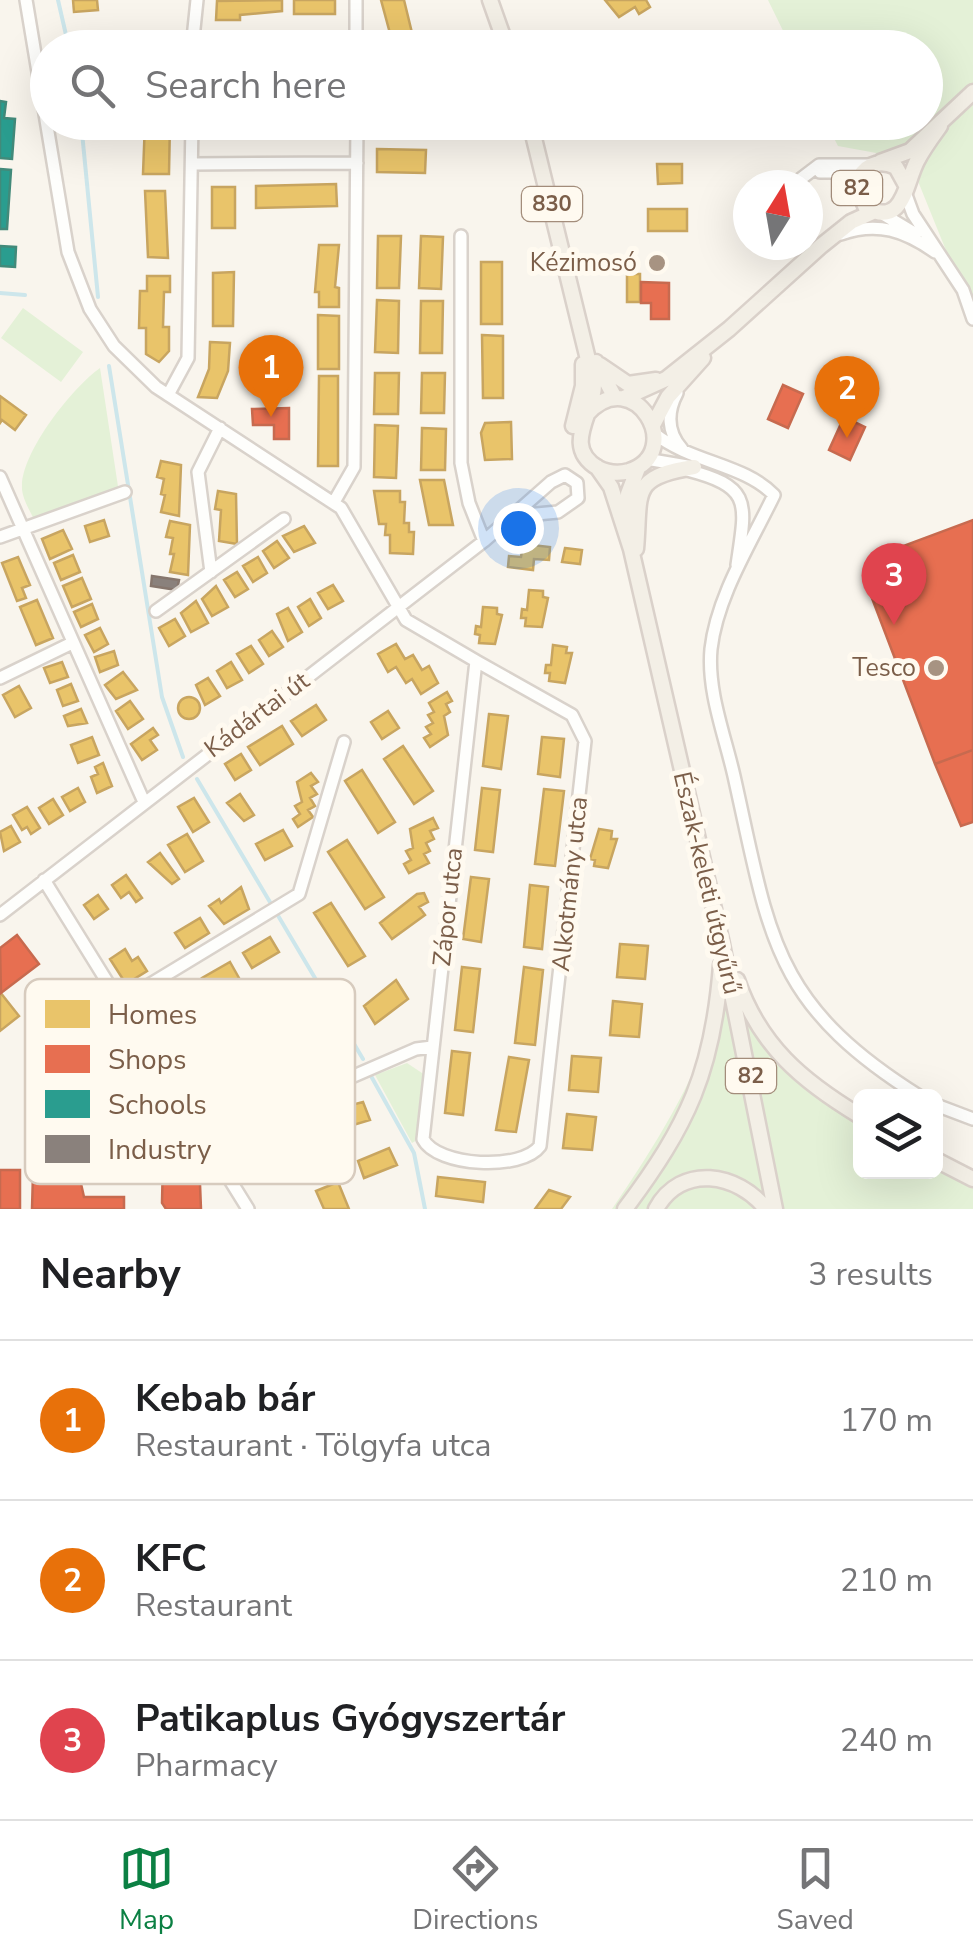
<!DOCTYPE html>
<html lang="en">
<head>
<meta charset="utf-8">
<style>
  :root { --surface:#fff; --page:#f2f2f2; --text:#202124; --muted:#757577; --line:#e0e0e0; --accent:#0b8043 }
  body { margin:0; font-family:"Nunito Sans",sans-serif; background:var(--page); color:var(--text) }
  .controls { position:absolute; right:30px; bottom:30px; display:grid; overflow:hidden; border-radius:15px; box-shadow:0 10px 40px #0002 }
  .controls button { width:90px; height:90px; display:grid; place-items:center; padding:0; border:0; border-bottom:2px solid var(--line); background:var(--surface); color:var(--text); font:50px sans-serif }
  .compass { position:absolute; left:733px; top:170px; width:90px; height:90px; border-radius:50%; background:var(--surface); box-shadow:0 10px 40px #0002; rotate:11deg }
  .you { position:absolute; left:518px; top:528px; width:35px; height:35px; margin:-25px; border:8px solid #fff; border-radius:50%; background:#1a73e8; box-shadow:0 0 0 15px #1a73e833 }
  .badge { display:grid; place-items:center; width:65px; height:65px; border-radius:50%; background:var(--accent); color:#fff; font-size:32px; font-weight:700 }
  .pin { position:absolute; translate:-50% -82px; filter:drop-shadow(0 2px 5px #0008) }
  .pin::after { content:''; position:absolute; top:52px; width:35px; height:30px; background:inherit; clip-path:polygon(0 0,100% 0,50% 100%) }
  .list { margin:0; padding:0; list-style:none }
  h2 { display:flex; justify-content:space-between; align-items:center; height:130px; margin:0; padding:0 40px; font-size:42px }
  h2 small { font-size:32px; font-weight:400; color:var(--muted) }
  .list li { display:grid; grid-template-columns:65px 1fr auto; gap:30px; align-items:center; box-sizing:border-box; height:160px; padding:0 40px; border-top:2px solid var(--line) }
  .list b { display:block; font-size:38px; white-space:nowrap }
  .list p { margin:0; font-size:32px; white-space:nowrap; color:var(--muted) }
  .list em { font-size:32px; font-style:normal; color:var(--muted) }
  .icon { flex:none; width:55px; height:55px; fill:none; stroke:currentColor; stroke-width:2; stroke-linecap:round; stroke-linejoin:round }
  .map { position:relative; flex:none; width:973px; height:1209px; overflow:hidden }
  .search { position:absolute; background:var(--surface); box-shadow:0 10px 40px #0002; left:30px; right:30px; top:30px; height:110px; display:flex; align-items:center; gap:25px; box-sizing:border-box; padding:0 35px; border-radius:55px; color:var(--muted); font-size:38px }
  .sheet { height:610px; background:var(--surface) }
  nav { display:flex; justify-content:space-around; align-items:center; box-sizing:border-box; height:140px; border-top:2px solid var(--line); background:var(--surface); font-size:28px; color:var(--muted) }
  nav a { display:grid; justify-items:center; gap:5px }
  nav .on { color:var(--accent) }
  .map>svg:first-child { display:block }
  .green { fill:#e4f1d7 }
  .homes { fill:#e9c46a; stroke:#c8a560; stroke-width:2.5 }
  .shops { fill:#e76f51; stroke:#c76a4f; stroke-width:2.5 }
  .schools { fill:#2a9d8f; stroke:#428a7a; stroke-width:2.5 }
  .industry { fill:#8a817c; stroke:#86766d; stroke-width:2.5 }
  .lines { fill:none; stroke-linecap:round; stroke-linejoin:round }
  .stream { stroke:#cde6eb; stroke-width:4 }
  .minor-casing { stroke:#d9d2cb; stroke-width:16 }
  .major-casing { stroke:#dad1ca; stroke-width:19 }
  .minor { stroke:#fefefc; stroke-width:11 }
  .major { stroke:#f3efe6; stroke-width:14 }
  .poi-dot { fill:#a79382; stroke:#fffaf0; stroke-width:4 }
  .labels { text-anchor:middle; dominant-baseline:central; stroke-width:10; stroke-linejoin:round; paint-order:stroke }
  .shield { fill:#fffaf0; stroke:#a38d7b; stroke-width:2.5 }
  .shield-label { font-size:22px; font-weight:bold; fill:#7b5e49 }
  .poi-label { font-size:25px; fill:#7b5e49; stroke:#fffaf0; text-anchor:end }
  .street-label { font-size:25px; fill:#7b5e49; stroke:#fffaf0 }
  .key { fill:#fffaf0; stroke:#d7cbbe; stroke-width:2.5 }
  .key-label { font-size:28px; fill:#7b5e49 }
</style>
</head>
<body>
<div class="map">
<svg width="973" height="1209" viewBox="0 0 973 1209">
  <rect width="100%" height="100%" fill="#f9f5ed"/>
  <path class="green" d="M768,0h205v317l-64,-158 -71,-13 -12,-23 100,-1v-74l-135,-1z
    M23,308l60,44 -22,30 -60,-44z
    M100,368l19,125 -83,30c-5,-10 -15,-26 -14,-37 0,-35 51,-99 78,-118z
    M728,982c37,51 78,99 132,132v58h76v-15l37,20v32h-361c52,-76 89,-139 116,-227z
    M407,1063l18,12 -8,65 -5,3 -37,-68z"/>
  <path class="homes" d="M73,0h24l1,10 -24,2z
    M282,0v11l-42,4v5h-24l1,-19z
    M294,0h41v14h-41z
    M381,0h23l9,37h-22z
    M605,0h41l4,7 -11,7 -4,-7 -16,10z
    M141,32l27,1 -1,15h-26z
    M145,122h25l-1,52h-26z
    M214,122h71v7l-39,3v4l-32,-1z
    M377,149l49,1 -1,23 -48,-1z
    M657,164h25v19l-24,1z
    M336,184l1,22 -81,2v-22z
    M212,187h23v41h-23z
    M145,191h20l3,67 -20,-1z
    M648,209h39v22h-39z
    M378,236h23l-2,52h-22z
    M421,236l22,1 -2,52 -22,-1z
    M319,245h20l-4,42 4,1v19h-20v-15h-4z
    M481,262h21v62h-21z
    M234,272l-1,54h-20v-53z
    M627,274h13v28h-13z
    M147,276h23v16h-6l-1,35h6v24l-10,11 -13,-8v-26h-7l1,-37h7z
    M377,300l22,1 -1,52 -23,-1z
    M421,301h22l-1,52h-22z
    M318,315l21,1v53h-21z
    M482,335l21,1v62h-20z
    M210,342l20,1 -2,28 -11,27 -19,-1 11,-28z
    M375,373h24l-1,41h-24z
    M422,373h23l-1,40h-23z
    M319,376h19v90h-20z
    M0,396l26,19 -11,15 -13,-10 -2,3z
    M511,422l1,37 -27,1 -4,-27 4,-10z
    M375,425l23,1 -2,52 -22,-1z
    M422,428l24,1 -1,41h-24z
    M161,461l20,4 -2,51 -18,-4 4,-17 -4,-1 3,-15 -7,-2z
    M420,480h24l9,45h-24z
    M218,491l18,3 1,50 -18,-3 2,-31 -6,-1z
    M374,491h26v11h5l-1,21h5v9h5l-1,22 -23,-1v-18h-5l1,-11h-7z
    M104,520l5,16 -19,6 -5,-16z
    M170,521l20,4 -2,50 -18,-3 4,-18h-4l3,-16 -7,-1z
    M304,526l11,17 -21,9 -11,-16z
    M63,530l9,19 -22,10 -8,-20z
    M277,541l12,17 -15,10 -11,-17z
    M523,544l27,3 -1,13 -15,-1 -1,11 -25,-3 1,-11 12,1z
    M565,548l17,2 -2,14 -18,-2z
    M73,555l7,17 -19,8 -7,-17z
    M18,557l12,28 -8,3 4,10 -9,3 -15,-38z
    M258,557l9,16 -14,9 -10,-16z
    M237,572l11,17 -13,8 -11,-17z
    M82,578l9,21 -19,8 -9,-21z
    M333,585l10,16 -15,8 -10,-16z
    M216,586l12,21 -16,9 -10,-17z
    M529,590l14,1v6l5,1 -6,29 -17,-1 1,-8h-5l1,-9 5,1z
    M310,599l11,19 -12,8 -11,-19z
    M37,600l16,38 -17,7 -16,-38z
    M196,601l12,22 -17,9 -10,-19z
    M92,604l6,15 -17,8 -7,-15z
    M483,607l14,1v6l5,1 -7,29 -16,-1 1,-8 -5,-1 1,-8 5,1z
    M288,608l14,24 -14,9 -11,-27z
    M175,619l10,17 -16,10 -10,-18z
    M100,628l8,16 -14,8 -9,-17z
    M272,631l11,16 -14,9 -10,-16z
    M396,644l9,15 8,-4 9,15 7,-4 9,17 -17,11 -9,-15 -6,4 -10,-16 -8,5 -10,-18z
    M553,645l14,2 -1,6h6l-7,30 -16,-2 1,-8h-5l1,-8h5z
    M251,646l12,18 -14,9 -12,-19z
    M114,651l4,14 -18,7 -5,-15z
    M62,662l6,15 -18,6 -6,-15z
    M231,662l11,18 -15,8 -10,-17z
    M123,672l14,18 -21,9 -11,-14z
    M208,678l12,18 -15,9 -9,-20z
    M71,684l7,17 -15,5 -6,-16z
    M19,686l12,22 -16,9 -12,-22z
    M447,692l5,9 -6,3 4,8 -6,4 4,19 -18,12 -6,-9 7,-4 -5,-7 7,-4 -5,-8 6,-3 -5,-9z
    M178 708a11 11 0 1 1 22 0a11 11 0 1 1-22 0Z
    M130,701l13,18 -15,10 -12,-18z
    M316,705l10,15 -24,16 -11,-15z
    M81,709l6,14 -19,3 -4,-10z
    M388,711l11,17 -17,11 -11,-17z
    M489,714l19,2 -7,53 -18,-3z
    M282,726l11,18 -33,21 -12,-18z
    M153,728l5,7 -8,5 7,10 -15,10 -11,-16z
    M92,737l7,18 -21,8 -7,-18z
    M542,737l22,2 -4,38 -22,-3z
    M403,746l30,45 -19,13 -30,-45z
    M241,754l10,16 -16,10 -10,-16z
    M103,763l9,23 -15,7 -6,-16 7,-3 -3,-7z
    M362,770l33,52 -17,11 -33,-52z
    M311,773l7,9 -7,4 6,8 -7,4 5,8 -7,4 5,7 -15,10 -5,-8 7,-5 -5,-8 7,-4 -5,-20z
    M78,788l7,14 -15,9 -8,-14z
    M482,788l18,2 -7,62 -18,-2z
    M544,789l20,2 -9,75 -20,-2z
    M240,794l14,21 -10,6 -17,-18z
    M194,798l15,24 -16,10 -15,-25z
    M53,799l10,16 -14,9 -10,-16z
    M27,807l13,21 -9,6 -4,-7 -5,3 -9,-15z
    M433,818l5,10 -8,3 4,8 -8,4 4,8 -6,3 5,9 -20,10 -5,-9 7,-4 -5,-9 7,-3 -3,-19z
    M11,826l9,16 -16,9 -4,-19z
    M599,829l13,2 -1,8h6l-9,29 -14,-2 1,-6 -5,-1z
    M283,830l9,16 -27,14 -9,-16z
    M187,834l16,27 -18,11 -17,-27z
    M347,840l37,57 -19,12 -37,-57z
    M160,853l19,26 -7,5 -24,-22z
    M126,875l16,23 -6,4 -7,-10 -8,6 -9,-13z
    M471,877l18,2 -8,63 -18,-3z
    M530,885l18,2 -6,62 -18,-2z
    M241,887l8,22 -25,15 -15,-18 10,-7 2,4z
    M424,893l4,9 -9,5 6,8 -33,24 -12,-16 37,-29z
    M98,895l10,14 -14,10 -10,-14z
    M331,903l34,53 -17,10 -34,-53z
    M200,918l9,15 -24,15 -10,-15z
    M270,937l9,15 -27,16 -9,-15z
    M620,944l28,2 -3,33 -28,-2z
    M125,949l7,12 6,-4 9,14 -21,13 -16,-25z
    M230,962l9,16 -28,16 -9,-16z
    M462,967l18,2 -7,63 -18,-2z
    M524,967l19,3 -8,75 -20,-2z
    M396,980l12,19 -33,25 -11,-18z
    M0,992l19,24 -19,15z
    M613,1001l29,3 -3,33 -29,-2z
    M452,1051l18,2 -7,62 -18,-2z
    M572,1056l29,2 -3,34 -29,-2z
    M509,1057l20,3 -13,72 -20,-2z
    M363,1102l7,18 -30,9 -8,-19z
    M567,1114l29,3 -4,33 -29,-2z
    M389,1148l8,17 -33,13 -6,-17z
    M438,1177l47,5 -2,20 -47,-6z
    M338,1182l11,27h-25l-8,-18z
    M549,1190l21,7 -9,12h-26z"/>
  <path class="shops" d="M717,37v11h-71v-9z
    M648,122h71l1,12 -71,2z
    M641,282l28,1v36h-18v-16h-10z
    M783,385l20,9 -15,34 -20,-9z
    M289,408v31h-15v-14h-21l-1,-16z
    M844,417l21,10 -15,33 -21,-10z
    M973,520v230l-38,14 -68,-179 15,-6 -8,-22z
    M973,750v72l-12,4 -26,-62z
    M17,935l22,29 -38,29 -1,-45z
    M163,1158l36,1 2,50h-35l-4,-6z
    M0,1170h20v39h-20z
    M33,1174l46,1 5,22h40v12h-92z"/>
  <path class="schools" d="M0,101l6,1 -2,16 11,1 -3,40 -12,-1z
    M0,169l11,1 -4,59h-7z
    M0,246l16,1 -1,20 -15,-1z"/>
  <path class="industry" d="M152,576l27,4 -2,10 -26,-4z"/>
  <g class="lines">
    <path class="stream" d="M58,0l11,48
      M81,122l17,175
      M0,293l25,2
      M109,366l53,331 21,60
      M197,779l166,280
      M371,1076l43,77 11,56"/>
    <defs>
      <path id="minor" d="M26,0l42,252 22,57 24,37 42,41 185,121 65,112 70,41 -53,478c14,28 99,32 117,7l45,-405 -13,-26 -96,-54
        M356,0v48
        M192,48l5,-48
        M192,164l165,-1
        M820,172h23l13,13
        M794,184l25,-19h52
        M906,195l7,19 50,76 10,29
        M881,213l35,21
        M841,234c37,-13 64,-3 94,18
        M461,236v227l8,40 15,38
        M677,393c-10,19 -10,39 5,56
        M168,395l20,-37 4,-236
        M655,434c37,29 89,30 119,61 -23,48 -57,101 -63,154 -4,42 14,87 23,127 36,160 37,227 185,320
        M646,459l47,8
        M687,470c66,17 59,33 50,95
        M0,477l144,325
        M334,502l20,-35 3,-345
        M0,537l125,-45
        M211,572l-13,-100 22,-44
        M156,611l128,-92
        M0,678l72,-35
        M44,880l204,329
        M0,915l484,-374 67,-59 14,-7 12,8 1,15 -20,14 -43,4
        M121,1002l178,-108 45,-152
        M936,1105l37,14
        M206,1140l210,-91 16,-2"/>
      <path id="major" d="M490,0l17,48
        M530,122l64,262c1,29 -33,62 4,84 10,5 21,6 31,3 58,-19 5,-109 -42,-57
        M880,162l30,-11 63,-59
        M907,187l-11,-20c-19,-9 -34,-1 -40,18l10,23c38,19 39,-24 51,-47 6,-12 15,-24 23,-35
        M596,362l19,36
        M600,365l28,19 28,-4
        M624,398l42,-19 63,-50 92,-83 30,-24 22,-10
        M653,425l15,-28 35,-39
        M573,426l10,-40v-22
        M597,467l14,20 20,62 91,395 53,265
        M629,519l-1,-25 10,-26
        M636,549c5,-56 -7,-72 58,-82
        M737,980c23,66 65,101 123,136
        M936,1160l37,19
        M625,1209c63,-84 88,-138 96,-244
        M656,1209c25,-46 82,-36 110,0"/>
    </defs>
    <use href="#minor" class="minor-casing"/>
    <use href="#major" class="major-casing"/>
    <use href="#minor" class="minor"/>
    <use href="#major" class="major"/>
  </g>
  <g class="poi-dot">
    <circle cx="657" cy="263" r="10"/>
    <circle cx="936" cy="668" r="10"/>
  </g>
  <g class="labels">
    <g class="shield">
      <rect x="832" y="171" width="50" height="34" rx="8"/>
      <rect x="522" y="187" width="60" height="34" rx="8"/>
      <rect x="726" y="1059" width="50" height="34" rx="8"/>
    </g>
    <g class="shield-label">
      <text x="857" y="188">82</text>
      <text x="552" y="204">830</text>
      <text x="751" y="1076">82</text>
    </g>
    <g class="poi-label">
      <text x="637" y="263">Kézimosó</text>
      <text x="916" y="668">Tesco</text>
    </g>
    <g class="street-label">
      <text transform="translate(257 715) rotate(-37)">Kádártai út</text>
      <text transform="translate(707 883) rotate(77)">Észak-keleti útgyűrű</text>
      <text transform="translate(570 884) rotate(-84)">Alkotmány utca</text>
      <text transform="translate(448 907) rotate(-84)">Zápor utca</text>
    </g>
  </g>
  <rect x="25" y="979" width="330" height="205" rx="15" class="key"/>
  <rect x="45" y="1000" width="45" height="28" fill="#e9c46a"/>
  <rect x="45" y="1045" width="45" height="28" fill="#e76f51"/>
  <rect x="45" y="1090" width="45" height="28" fill="#2a9d8f"/>
  <rect x="45" y="1135" width="45" height="28" fill="#8a817c"/>
  <g class="key-label">
    <text x="108" y="1024">Homes</text>
    <text x="108" y="1069">Shops</text>
    <text x="108" y="1114">Schools</text>
    <text x="108" y="1159">Industry</text>
  </g>
</svg>
<div class="controls">
<button><svg class="icon" aria-label="layers" viewBox="0 0 24 24"><path d="M12 4l9 5-9 5-9-5zM3 14l9 5 9-5"/></svg></button>
</div>
<svg class="compass" viewBox="-18 -18 36 36"><path d="M0-13l5 13h-10z" fill="#e53935"/><path d="M0 13l5-13h-10z" fill="#757577"/></svg>
<div class="you"></div>
<div class="pin badge" style="left:271px;top:417px;background:#e8710a">1</div>
<div class="pin badge" style="left:847px;top:438px;background:#e8710a">2</div>
<div class="pin badge" style="left:894px;top:625px;background:#e0444e">3</div>
<div class="search"><svg class="icon" aria-label="search" viewBox="0 0 24 24"><circle cx="10" cy="10" r="6"/><path d="M15 15l6 6"/></svg>Search here</div>
</div>
<section class="sheet">
<h2>Nearby<small>3 results</small></h2>
<ul class="list">
<li><span class="badge" style="background:#e8710a">1</span><div><b>Kebab bár</b><p>Restaurant · Tölgyfa utca</p></div><em>170 m</em></li>
<li><span class="badge" style="background:#e8710a">2</span><div><b>KFC</b><p>Restaurant</p></div><em>210 m</em></li>
<li><span class="badge" style="background:#e0444e">3</span><div><b>Patikaplus Gyógyszertár</b><p>Pharmacy</p></div><em>240 m</em></li>
</ul>
</section>
<nav>
<a class="on"><svg class="icon" aria-label="map" viewBox="0 0 24 24"><path d="M3 6l6-2 6 2 6-2v14l-6 2-6-2-6 2zM9 4v14M15 6v14"/></svg>Map</a>
<a><svg class="icon" aria-label="directions" viewBox="0 0 24 24"><path d="M12 3l9 9-9 9-9-9zM9 14v-3h6M13 9l2 2-2 2"/></svg>Directions</a>
<a><svg class="icon" aria-label="saved" viewBox="0 0 24 24"><path d="M7 4h10v16l-5-4-5 4z"/></svg>Saved</a>
</nav>
</body>
</html>
